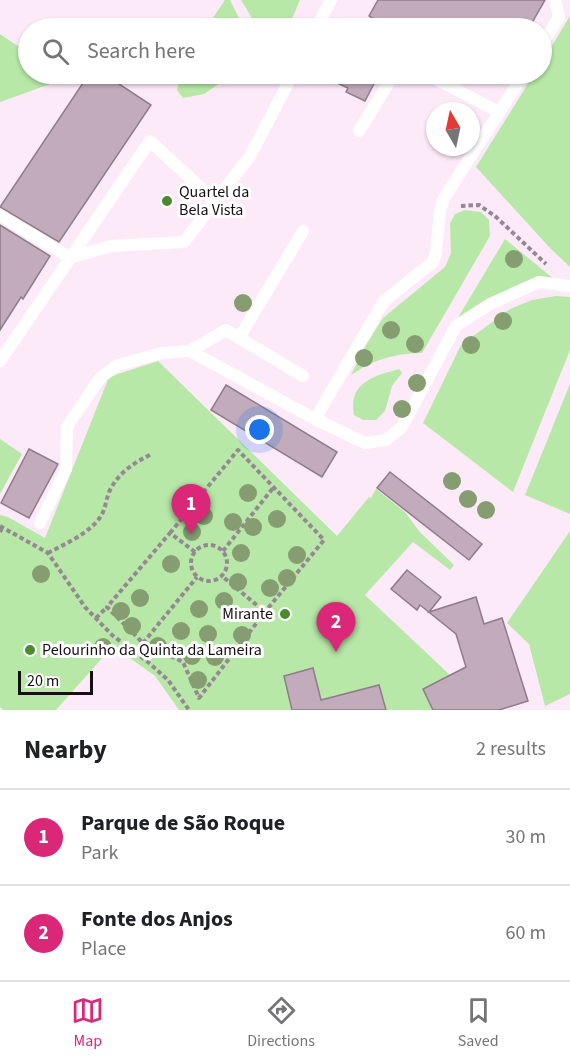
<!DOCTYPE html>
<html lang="en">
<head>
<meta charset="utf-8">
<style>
  :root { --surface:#fff; --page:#f2f2f2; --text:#202124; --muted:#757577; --line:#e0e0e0; --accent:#db2777 }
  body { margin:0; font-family:"Source Sans 3",sans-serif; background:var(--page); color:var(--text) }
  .compass { position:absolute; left:426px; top:102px; width:54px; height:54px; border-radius:50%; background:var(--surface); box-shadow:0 2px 4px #0004; rotate:351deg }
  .scale { position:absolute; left:18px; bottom:15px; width:75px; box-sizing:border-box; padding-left:6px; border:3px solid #160f14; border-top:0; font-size:16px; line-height:21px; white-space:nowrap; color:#160f14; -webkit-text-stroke:4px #fff; paint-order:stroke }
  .you { position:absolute; left:260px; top:430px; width:21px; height:21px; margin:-15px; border:4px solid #fff; border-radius:50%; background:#1a73e8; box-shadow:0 0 0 9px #1a73e833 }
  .badge { display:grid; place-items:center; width:39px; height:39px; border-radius:50%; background:var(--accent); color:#fff; font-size:20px; font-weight:700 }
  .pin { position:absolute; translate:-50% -50px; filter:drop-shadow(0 2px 3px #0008) }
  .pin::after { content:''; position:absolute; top:32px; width:21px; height:18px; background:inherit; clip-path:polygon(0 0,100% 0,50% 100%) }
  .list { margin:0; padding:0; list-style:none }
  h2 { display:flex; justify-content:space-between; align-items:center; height:78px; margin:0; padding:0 24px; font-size:26px }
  h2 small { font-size:20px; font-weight:400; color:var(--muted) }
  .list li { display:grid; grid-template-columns:39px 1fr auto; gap:18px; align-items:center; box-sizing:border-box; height:96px; padding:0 24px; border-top:2px solid var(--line) }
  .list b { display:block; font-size:22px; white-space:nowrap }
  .list p { margin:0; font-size:20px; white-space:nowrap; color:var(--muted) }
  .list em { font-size:20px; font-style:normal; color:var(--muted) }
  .icon { flex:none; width:33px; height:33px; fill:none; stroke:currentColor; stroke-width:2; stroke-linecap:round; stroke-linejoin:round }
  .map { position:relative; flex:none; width:570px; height:710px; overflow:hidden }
  .search { position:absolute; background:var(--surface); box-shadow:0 2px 4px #0004; left:18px; right:18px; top:18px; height:66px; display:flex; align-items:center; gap:15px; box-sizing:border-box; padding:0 21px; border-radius:33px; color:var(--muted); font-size:22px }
  .sheet { height:270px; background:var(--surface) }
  nav { display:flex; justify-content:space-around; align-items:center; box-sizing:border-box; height:84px; border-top:2px solid var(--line); background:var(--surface); font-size:16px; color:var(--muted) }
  nav a { display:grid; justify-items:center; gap:3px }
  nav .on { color:var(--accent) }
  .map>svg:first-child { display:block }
  .green { fill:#b7e8a7 }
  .building { fill:#c2acbc; stroke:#8f7b8a; stroke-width:1.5 }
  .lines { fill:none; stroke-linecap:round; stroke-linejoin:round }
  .path { stroke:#968892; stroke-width:4; stroke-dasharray:4.5 3; stroke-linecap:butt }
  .service { stroke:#fff; stroke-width:12 }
  .tree { fill:#859d70 }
  .poi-dot { fill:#498b2e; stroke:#fff; stroke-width:2 }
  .labels { text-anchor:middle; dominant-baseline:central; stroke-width:6; stroke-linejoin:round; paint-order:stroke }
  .poi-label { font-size:16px; fill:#160f14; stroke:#fff; text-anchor:start }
</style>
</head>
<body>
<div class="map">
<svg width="570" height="710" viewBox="0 0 570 710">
  <rect width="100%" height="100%" fill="#fdeaf8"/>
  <path class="green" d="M225,0h5l14,28h-38z
    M241,0h59l-12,28h-30z
    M570,16v251l-20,-19 -74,-81 58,-93h8v-12z
    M0,34l28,19v21h32l7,4 -67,24z
    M181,74h52l-29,20 -21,4 -6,-8z
    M465,210l16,2 8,8 1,16 -68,117c-30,1 -46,6 -71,22l15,-30 17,-27 62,-51 6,-14 -1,-30 5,-9z
    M505,239l49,40 -15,-1 -55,23 -28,20z
    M556,296l14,1v53l-57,142 -90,-69 38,-78 49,-36 22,-9z
    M158,361l179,175 32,-39 2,1 5,-9 29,23 14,19 35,34 -4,5 -37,-28 -48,53 85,80 17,35h-288l-24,-34 -42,-30 -57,64h-53l-3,-3v-192l8,2 37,21 64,-161z
    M399,369l3,4 -10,13 -7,25 -9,9h-13l-9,-5c-6,-32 19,-39 45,-46z
    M570,384v130l-45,-19z
    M0,439l22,15 -22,40z
    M570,531v163l-25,12 -16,-62 -22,-21z"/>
  <path class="building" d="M378,0h167l-16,28h-139l-21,-12z
    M89,74h15l47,31 -92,137 -59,-35z
    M318,74h61l-14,27 -19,-9 2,-4z
    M0,225l50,31 -27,43 -2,-2 -21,33z
    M226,385l111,67 -15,25 -111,-67z
    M29,449l29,15 -29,54 -28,-15z
    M390,472l92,72 -13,16 -92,-72z
    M407,570l34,27 -12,15 47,-15 8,27 18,-6 26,83 -29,9h-66l-10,-21 43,-22 -10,-33 -36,-29 -3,5 -26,-21z
    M313,668l8,32 58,-15 7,25h-94l-8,-34z"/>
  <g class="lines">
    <path class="path" d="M461,206l18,-1 16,11 51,48
      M0,526l48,27 37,54 27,28 37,28 19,17 21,30
      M0,532l3,-6
      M170,533l68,-83 86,90 -59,72
      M191 563a18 18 0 1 1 36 0a18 18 0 1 1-36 0Z
      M223,551l50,-63
      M195,552l-25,-19 -63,74 36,36 40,19 16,36 66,-86 -43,-36
      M48,553c17,-9 42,-20 53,-37 5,-8 5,-18 9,-26 9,-18 25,-28 42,-36
      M96,618l11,-11
      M143,643l54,-66"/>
    <path class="service" d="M316,28l15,-28
      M542,45l17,-28 -4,-17
      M426,74l73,38
      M359,131l35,-57
      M0,215l70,43 41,-12 73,-4 66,-86 43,-82
      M239,338l64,-107
      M190,351l36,-21 77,46
      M0,361l150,-220 65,60
      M315,419l50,24 21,-3 16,-13 54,-101 34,-22 49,-22 31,4
      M40,523l26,-54 1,-42 33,-49 18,-13 44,-12 28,-2 125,68 69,-118 49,-39 3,-10 4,-41 4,-13 80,-124"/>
  </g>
  <g class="tree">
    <circle cx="514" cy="259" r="9"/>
    <circle cx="243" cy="303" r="9"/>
    <circle cx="503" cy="321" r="9"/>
    <circle cx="391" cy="330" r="9"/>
    <circle cx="415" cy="344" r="9"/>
    <circle cx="471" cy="345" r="9"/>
    <circle cx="364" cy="358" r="9"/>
    <circle cx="417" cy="383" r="9"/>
    <circle cx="402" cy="409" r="9"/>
    <circle cx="452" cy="481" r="9"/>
    <circle cx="248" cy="493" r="9"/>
    <circle cx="468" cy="499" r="9"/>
    <circle cx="486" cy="510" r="9"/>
    <circle cx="204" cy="516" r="9"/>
    <circle cx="277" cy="519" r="9"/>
    <circle cx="233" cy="522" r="9"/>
    <circle cx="253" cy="527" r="9"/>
    <circle cx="192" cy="532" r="9"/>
    <circle cx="241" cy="553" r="9"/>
    <circle cx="297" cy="555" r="9"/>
    <circle cx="171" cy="564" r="9"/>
    <circle cx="41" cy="574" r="9"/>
    <circle cx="287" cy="578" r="9"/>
    <circle cx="238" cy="582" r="9"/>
    <circle cx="270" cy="588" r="9"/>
    <circle cx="140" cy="598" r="9"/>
    <circle cx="224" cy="601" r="9"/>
    <circle cx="199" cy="609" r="9"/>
    <circle cx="121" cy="611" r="9"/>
    <circle cx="132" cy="626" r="9"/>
    <circle cx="181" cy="631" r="9"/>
    <circle cx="208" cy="634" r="9"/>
    <circle cx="242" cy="635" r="9"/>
    <circle cx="158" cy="646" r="9"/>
    <circle cx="103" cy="647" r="9"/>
    <circle cx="192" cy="656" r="9"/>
    <circle cx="215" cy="657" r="9"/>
    <circle cx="198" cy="680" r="9"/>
  </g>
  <g class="poi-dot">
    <circle cx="167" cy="201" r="6"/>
    <circle cx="285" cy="614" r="6"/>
    <circle cx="30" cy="650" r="6"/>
  </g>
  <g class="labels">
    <g class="poi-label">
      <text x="179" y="192">Quartel da<tspan x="179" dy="18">Bela Vista</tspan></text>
      <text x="273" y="614" text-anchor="end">Mirante</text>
      <text x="42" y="650">Pelourinho da Quinta da Lameira</text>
    </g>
  </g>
</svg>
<svg class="compass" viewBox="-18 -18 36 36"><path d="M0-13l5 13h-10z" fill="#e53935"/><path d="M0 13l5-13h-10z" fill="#757577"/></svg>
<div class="scale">20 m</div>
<div class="you"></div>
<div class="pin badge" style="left:191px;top:534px">1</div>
<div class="pin badge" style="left:336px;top:652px">2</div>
<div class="search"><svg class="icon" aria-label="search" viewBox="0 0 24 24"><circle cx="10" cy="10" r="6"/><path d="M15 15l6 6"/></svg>Search here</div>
</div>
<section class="sheet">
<h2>Nearby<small>2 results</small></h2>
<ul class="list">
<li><span class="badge">1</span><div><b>Parque de São Roque</b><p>Park</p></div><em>30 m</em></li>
<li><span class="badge">2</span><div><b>Fonte dos Anjos</b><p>Place</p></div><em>60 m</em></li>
</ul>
</section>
<nav>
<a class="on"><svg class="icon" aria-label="map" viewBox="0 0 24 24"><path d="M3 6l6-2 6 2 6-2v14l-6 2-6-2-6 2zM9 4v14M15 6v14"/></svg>Map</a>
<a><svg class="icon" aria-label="directions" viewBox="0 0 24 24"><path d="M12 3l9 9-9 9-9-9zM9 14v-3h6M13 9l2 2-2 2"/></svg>Directions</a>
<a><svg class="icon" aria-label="saved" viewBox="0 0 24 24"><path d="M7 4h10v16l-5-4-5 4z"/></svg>Saved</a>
</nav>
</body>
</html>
